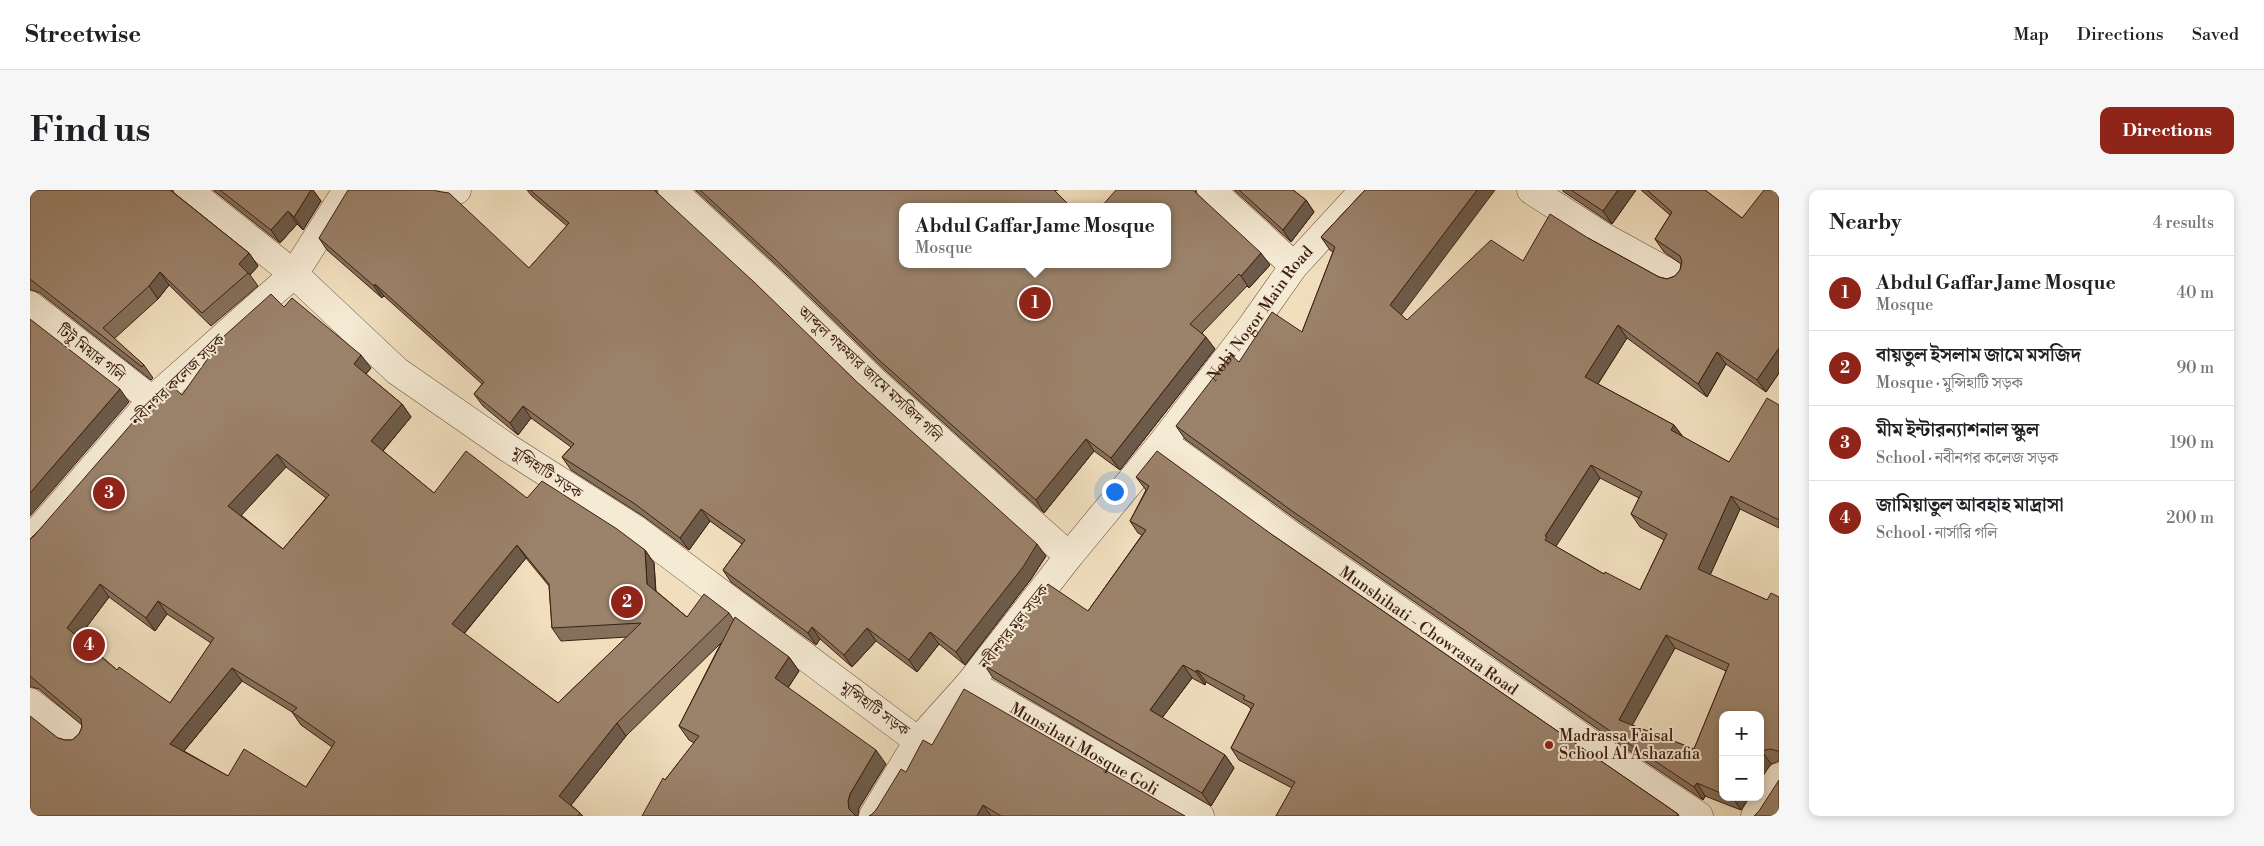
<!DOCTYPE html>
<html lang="en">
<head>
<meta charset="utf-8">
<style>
  :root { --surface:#fff; --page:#f6f6f6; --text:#202124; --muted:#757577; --line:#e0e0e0; --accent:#8f2418 }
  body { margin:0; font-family:"Libre Bodoni","Noto Serif Bengali",serif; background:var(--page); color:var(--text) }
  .controls { position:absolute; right:15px; bottom:15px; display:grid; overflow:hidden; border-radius:10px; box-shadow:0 2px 8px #0003 }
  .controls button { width:45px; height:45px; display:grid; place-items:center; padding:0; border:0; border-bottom:1px solid var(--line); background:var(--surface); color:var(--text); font:25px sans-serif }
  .you { position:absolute; left:1084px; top:301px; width:18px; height:18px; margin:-12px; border:4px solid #fff; border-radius:50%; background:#1a73e8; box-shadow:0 0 0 8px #1a73e833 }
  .badge { display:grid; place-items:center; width:32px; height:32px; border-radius:50%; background:var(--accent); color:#fff; font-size:16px; font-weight:700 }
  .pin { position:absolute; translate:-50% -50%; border:2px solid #fff; box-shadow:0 1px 5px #0006 }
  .popup { position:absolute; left:869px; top:13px; width:272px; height:65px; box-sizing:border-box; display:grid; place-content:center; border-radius:10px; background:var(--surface); filter:drop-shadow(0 1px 4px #0005); font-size:16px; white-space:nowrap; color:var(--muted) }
  .popup b { font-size:19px; color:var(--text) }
  .popup::after { content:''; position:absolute; left:50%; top:100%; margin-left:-10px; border:10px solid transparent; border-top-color:var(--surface) }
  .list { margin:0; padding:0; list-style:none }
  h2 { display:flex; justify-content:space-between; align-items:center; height:65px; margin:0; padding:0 20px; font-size:21px }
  h2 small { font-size:16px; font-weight:400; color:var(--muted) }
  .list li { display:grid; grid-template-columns:32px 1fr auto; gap:15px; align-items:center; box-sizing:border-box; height:75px; padding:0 20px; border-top:1px solid var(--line) }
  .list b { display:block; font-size:19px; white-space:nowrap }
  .list p { margin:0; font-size:16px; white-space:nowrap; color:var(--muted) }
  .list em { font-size:16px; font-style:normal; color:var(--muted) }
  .map { position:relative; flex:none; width:1749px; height:626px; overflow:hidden; border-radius:10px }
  header { display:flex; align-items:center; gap:30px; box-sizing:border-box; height:70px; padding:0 25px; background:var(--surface); border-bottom:1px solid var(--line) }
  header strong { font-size:24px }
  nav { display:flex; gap:28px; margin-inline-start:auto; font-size:18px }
  .intro { display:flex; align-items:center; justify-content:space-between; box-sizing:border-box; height:120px; padding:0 30px }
  h1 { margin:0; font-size:35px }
  .button { padding:12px 22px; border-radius:10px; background:var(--accent); color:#fff; font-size:18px; font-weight:700 }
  main { display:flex; gap:30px; padding:0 30px }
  aside { flex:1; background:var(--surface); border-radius:10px; box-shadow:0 2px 8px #0003 }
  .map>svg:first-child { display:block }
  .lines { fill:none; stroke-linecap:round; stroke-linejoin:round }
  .minor-casing { stroke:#6a4e3c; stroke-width:29 }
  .minor { stroke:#f5ead4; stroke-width:28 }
  .wall { fill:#85705b; stroke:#3e1e11; fill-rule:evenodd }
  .shaded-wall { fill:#6c5b4a; stroke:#3e1e11 }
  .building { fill:#9b826a; stroke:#3e1e11; fill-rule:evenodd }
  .poi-dot { fill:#8f2418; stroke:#f5ead4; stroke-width:2 }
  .labels { text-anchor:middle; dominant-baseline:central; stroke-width:4; stroke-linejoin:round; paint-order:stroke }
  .street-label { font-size:16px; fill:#3e1e11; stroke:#f5ead4 }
  .poi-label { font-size:16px; fill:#3e1e11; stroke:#f5ead4; text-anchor:start }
</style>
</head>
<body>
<header>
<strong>Streetwise</strong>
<nav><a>Map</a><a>Directions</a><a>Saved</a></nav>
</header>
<div class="intro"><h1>Find us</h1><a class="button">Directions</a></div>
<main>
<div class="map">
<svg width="1749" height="626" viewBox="0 0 1749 626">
  <rect width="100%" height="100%" fill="#f0debd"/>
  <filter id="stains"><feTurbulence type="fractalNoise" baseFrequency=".004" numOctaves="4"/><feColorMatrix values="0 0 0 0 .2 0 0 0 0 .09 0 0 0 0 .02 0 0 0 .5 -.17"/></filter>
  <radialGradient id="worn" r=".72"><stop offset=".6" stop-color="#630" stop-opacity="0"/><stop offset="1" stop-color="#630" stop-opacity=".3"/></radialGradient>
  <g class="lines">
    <defs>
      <g id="minor">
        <path d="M158,0l106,84 103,97 111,77 127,81 283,212"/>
        <path d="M423,0h4"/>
        <path d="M642,0l101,93 104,101 192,172"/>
        <path d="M1181,0l83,76"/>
        <path d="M1501,0l73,47 71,39"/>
        <path d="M0,115l122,95"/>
        <path id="s1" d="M1133,252l129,94 321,223 86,57"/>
        <path d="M0,350l122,-140 142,-126 53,-84"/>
        <path id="s2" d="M940,493l230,133"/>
        <path d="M0,512l46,36"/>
        <path id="s3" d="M843,626l45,-75 52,-58 99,-127 94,-114 88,-115 43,-61 70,-76"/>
        <path d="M1725,626l24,-39"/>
      </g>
    </defs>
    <use href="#minor" class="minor-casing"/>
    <use href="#minor" class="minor"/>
  </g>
  <path class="wall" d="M0,0h143v2l76,61 9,13 -8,9 8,11 -47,40 -42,-41 -11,14 -44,40 30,26 9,13 -2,2 -111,-87 -8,-3h-2z
    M183,0h100l8,11 -18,29 -6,-6 -17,19z
    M497,0h130v3l201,190 188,173 -15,23 -66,86 -26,-21 -22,28 -41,-31 -24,26 -32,-28 -4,6 -85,-63 -8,-12 19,-26 -32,-23 -21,29 -46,-34 -72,-46 -9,-13 9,-10 -40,-29 -13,17 -35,-29 -9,-12 8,-10 -98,-88 -2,2 -55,-48 -8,-12 120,-46 90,76 38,-42 -35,-30z
    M665,0h363l-156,17 266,57 28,-74v3l74,72 -21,23 -2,-2 -45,47 13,16 -95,121 -26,-19 -50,62 -156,-140 -104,-101z
    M1204,0h59l13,10 8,12 -23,30z
    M1335,0l36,125 6,5 116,-59 65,-23 71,39 8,2 8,-3 5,-6 1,-6 -17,-12 -9,-13 15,-24 -29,-25h64l37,28 37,-28v183l-13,19 -40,-28 -19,33 -80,-59 -29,46 76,41 9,12 46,25 50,-57v123l-39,-19 -30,66 57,25 12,-3v164l-8,3 -48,-49v82h26l-8,13 -36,-14 -2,4 -81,-54 -321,-223 -116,-84 -9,-13 63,-64 63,-30 31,-80 -3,-2 -9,-13zM1570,288l39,20 -8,16 9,13 24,13 -24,50 -36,-16 -49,-28zM1645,458l51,23 -32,78 -62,-24z
    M1532,0h74l-24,34 -48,-32z
    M254,117l87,61 -5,6 36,30 9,13 -28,34 51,42 93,5 118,52 9,13 2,28 31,26 42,-4 4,6 56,38 10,14 -11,17 98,76 -27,44 -2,7 -192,-35 29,-37 -5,-3 -10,-14 42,-83 -95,93 -55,69 9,8 3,3h-553l28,-78 7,2h7l7,-6 3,-7v-2l-43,-36 -7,-2h-2v-148l152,-144zM256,277l40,31 -43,51 -42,-34zM496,368l23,28 3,42 9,13 66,-4 -69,66 -94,-69zM79,407l46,34 12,-17 44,29 -41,60 -53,-33 -38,-33zM212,491l50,31 9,13 31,22 -26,40 -78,-11 -44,-25z
    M1106,287l138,59 404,278 1,2h-403l16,-28 -53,-28 -8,-12 20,-39 -3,-3 -42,-24 -1,3 -13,-7 -30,40 63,37 9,13 -23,38 -218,-128 -8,-12 103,-55 54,-76 -4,-2 -8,-12 16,-31z
    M902,555l253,71h-316l2,-1 5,-5 30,-38z"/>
  <path class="shaded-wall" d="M281,0h2l8,11 -18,29 -9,-13z
    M1447,0h18l-96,128 -9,-13z
    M1588,0h18l-24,34 -9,-13z
    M1276,10l8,12 -23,30 -8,-12z
    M258,21l9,13 -17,19 -9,-13z
    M219,63l9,13 -8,9 -11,-11z
    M1231,63l9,12 -21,23 -8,-12z
    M130,82l9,13 -11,14 -9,-13z
    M345,94l9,12 -2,2 -8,-12z
    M1588,135l9,13 -33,52 -9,-13z
    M1176,147l9,12 -95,121 -9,-12z
    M1749,158v25l-13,19 -9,-12z
    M1687,162l9,12 -19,33 -9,-13z
    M331,165l10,13 -8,9 -9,-13z
    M90,199l9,13 -99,114v-23z
    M372,214l9,13 -31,37 -9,-13z
    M493,216l8,12 -13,17 -8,-12z
    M1644,235l9,12 -12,-7z
    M1056,249l8,12 -50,62 -8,-13z
    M247,264l9,13 -48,52 -10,-13z
    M1561,275l9,13 -45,70 -10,-8v-4z
    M1701,306l9,13 -33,73 -9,-13z
    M671,319l9,12 -21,29 -9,-12z
    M1007,354l9,12 -15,23 -66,86 -9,-13z
    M487,355l9,13 -65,79 -9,-13z
    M615,360l9,13 2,34 -9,-13z
    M70,394l9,13 -33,44 -9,-13z
    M128,411l9,13 -12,17 -9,-13z
    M782,437l8,12 -4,6 -8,-12z
    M837,438l9,13 -24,26 -8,-12z
    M900,442l9,12 -22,28 -8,-12z
    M1636,445l9,13 -47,85 -9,-13z
    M759,467l10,14 -14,21 -10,-14z
    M1153,475l9,13 -34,45 -8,-13z
    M202,478l10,13 -63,76 -9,-13z
    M1167,480l9,12 -1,3 -9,-13z
    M587,533l9,13 -58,73 -9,-13z
    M846,560l10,14 -27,44 -1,8h-4l-5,-7 -1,-8 2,-7z
    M1732,561l9,13 -11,16v-26z
    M1195,565l9,13 -23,38 -9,-13z
    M1667,593l8,13 -2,4 -9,-13z
    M1702,607h17l-8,13z
    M953,615l8,11h-14z"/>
  <path class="building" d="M0,0h140l79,63 -10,11 9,9 -46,40 -42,-41 -11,14 -46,42 41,37 -2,2 -112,-88z
    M190,0h91l-17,27 -6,-6 -17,19z
    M318,0h87l1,1 13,2 80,75 40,-45 -39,-33h124l100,92 104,101 179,161 -14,23 -67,85 -26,-20 -21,28 -42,-32 -23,27 -32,-28 -4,6 -85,-63 22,-30 -44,-31 -21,29 -45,-34 -73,-47 12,-13 -51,-38 -13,17 -36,-29 10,-12 -109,-98 -1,2 -55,-48z
    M670,0h354l17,17h-169v57h266v-57h-67l15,-17h77l68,63 -20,23 -2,-2 -49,50 16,13 -95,121 -25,-19 -50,61 -157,-140 -104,-101z
    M1209,0h54l13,10 -23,30z
    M1335,0h112l-87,115 17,15 84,-80 32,21 27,-47 38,24 71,39 8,2 8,-3 5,-6 2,-8 -2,-6 -25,-17 17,-27 -25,-22h58l37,28 22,-28h15v158l-22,32 -40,-28 -19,32 -80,-59 -33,52 89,48 -3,5 58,32 38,-64 12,7v115l-48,-24 -33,73 69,31 4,-7 8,4v155l-1,-1 -8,-2 -8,2 -2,3v-39h-37v79l-26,-11 -3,4 -81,-54 -321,-222 -116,-85 55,-71 8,7 33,-50 30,20 33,-85 -14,-10zM1561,275l51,27 -11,22 36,20 -27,56 -35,-18 -1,2 -59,-34 2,-3 -2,-1zM1636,445l63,29 -35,85 -75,-29z
    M1541,0h47l-15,21z
    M241,104l13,13 8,-9 69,57 -7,9 48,40 -31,37 63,52 32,-42 61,47 15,-17 75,48 28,21 2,34 40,33 17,-23 25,19 -112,110 -58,73 21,17 -2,3h-548v-100l28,22 7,2h7l7,-6 3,-7 -1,-8 -51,-43v-137l3,-2 121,-139 16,-14 12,11 41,-58zM247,264l52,41 -46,54 -55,-43zM487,355l32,39 3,44 89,-5 -83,80 -106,-79zM70,394l46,34 12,-17 56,37 -44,65 -51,-36 -2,3 -50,-42zM202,478l65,40 -5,4 43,30 -29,45 -62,-38 -16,27 -58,-32z
    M0,129l90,70 -90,104z
    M1127,261l117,85 404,278 -1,2h-401l19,-34 -64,-34 23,-44 -11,-5 2,-3 -48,-26 -1,2 -13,-7 -33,45 75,45 -23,38 -217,-127 63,-82 40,27 58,-81 -16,-9 19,-35 -13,-9z
    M705,427l54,40 -14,21 101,72 -26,44 -2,7 1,8 7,7h1h-215l21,-38 2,2 34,-44 -20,-10z
    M934,499l221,127h-184l-18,-11 -6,11h-108l2,-1 5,-5 25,-41 5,3 17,-32 9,5z
    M1749,590v36h-25l5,-5z"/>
  <circle class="poi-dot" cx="1519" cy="555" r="5"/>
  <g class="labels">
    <g class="street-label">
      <text stroke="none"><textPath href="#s3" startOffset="635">Nobi Nogor Main Road</textPath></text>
      <text transform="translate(61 163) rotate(38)">টিটু মিয়ার গলি</text>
      <text transform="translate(840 184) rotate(43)">আব্দুল গফফার জামে মসজিদ গলি</text>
      <text transform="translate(148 190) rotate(-44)">নবীনগর কলেজ সড়ক</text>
      <text transform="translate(517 283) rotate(33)">মুন্সিহাটি সড়ক</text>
      <text transform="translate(984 437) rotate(-52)">নবীনগর মূল সড়ক</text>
      <text stroke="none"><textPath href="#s1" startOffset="326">Munshihati - Chowrasta Road</textPath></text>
      <text transform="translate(845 519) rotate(36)">মুন্সিহাটি সড়ক</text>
      <text stroke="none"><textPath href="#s2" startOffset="132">Munsihati Mosque Goli</textPath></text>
    </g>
    <g class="poi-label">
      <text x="1529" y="546">Madrassa Faisal<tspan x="1529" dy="18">School Al Ashazafia</tspan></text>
    </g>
  </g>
  <rect width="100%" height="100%" filter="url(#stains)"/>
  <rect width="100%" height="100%" fill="url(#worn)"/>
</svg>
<div class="controls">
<button>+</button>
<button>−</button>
</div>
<div class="you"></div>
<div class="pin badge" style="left:1005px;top:113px">1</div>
<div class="popup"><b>Abdul Gaffar Jame Mosque</b>Mosque</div>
<div class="pin badge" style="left:597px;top:412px">2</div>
<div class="pin badge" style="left:79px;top:303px">3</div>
<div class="pin badge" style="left:59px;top:455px">4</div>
</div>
<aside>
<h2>Nearby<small>4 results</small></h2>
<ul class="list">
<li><span class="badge">1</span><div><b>Abdul Gaffar Jame Mosque</b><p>Mosque</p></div><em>40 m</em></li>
<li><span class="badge">2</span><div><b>বায়তুল ইসলাম জামে মসজিদ</b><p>Mosque · মুন্সিহাটি সড়ক</p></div><em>90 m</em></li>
<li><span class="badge">3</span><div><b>মীম ইন্টারন্যাশনাল স্কুল</b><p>School · নবীনগর কলেজ সড়ক</p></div><em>190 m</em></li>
<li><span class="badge">4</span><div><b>জামিয়াতুল আবহাহ মাদ্রাসা</b><p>School · নার্সারি গলি</p></div><em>200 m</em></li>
</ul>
</aside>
</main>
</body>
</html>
